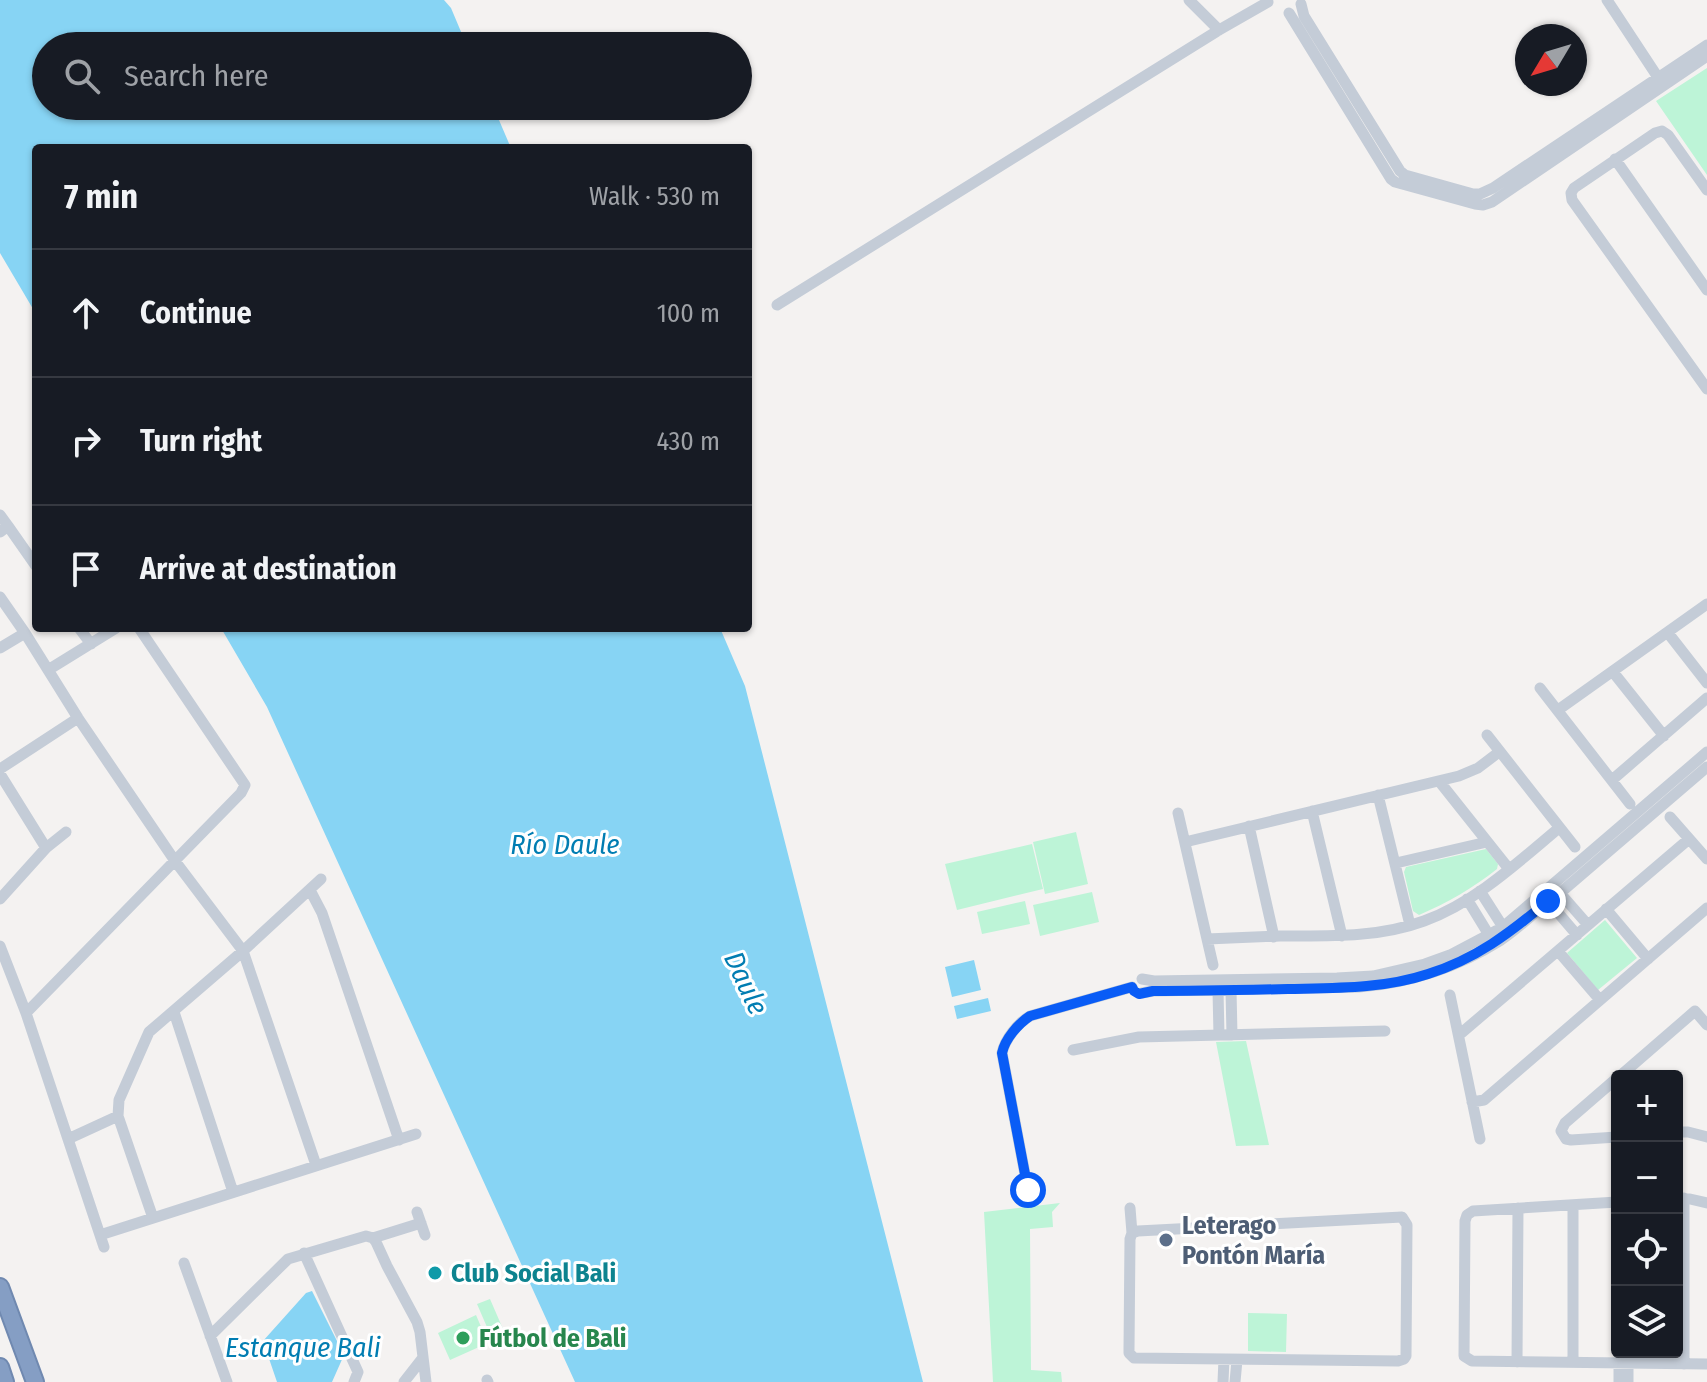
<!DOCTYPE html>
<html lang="en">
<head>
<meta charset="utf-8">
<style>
  :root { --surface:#171b24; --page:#242831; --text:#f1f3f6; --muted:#9ea1a6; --line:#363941 }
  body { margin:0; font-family:"Fira Sans Condensed",sans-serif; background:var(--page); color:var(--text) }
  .controls { position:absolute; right:24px; bottom:24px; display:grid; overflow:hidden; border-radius:8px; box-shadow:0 2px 6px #0004 }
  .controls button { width:72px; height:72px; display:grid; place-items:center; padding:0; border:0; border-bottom:2px solid var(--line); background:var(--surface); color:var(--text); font:40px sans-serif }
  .compass { position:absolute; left:1515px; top:24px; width:72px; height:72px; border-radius:50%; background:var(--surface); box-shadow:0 2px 6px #0004; rotate:232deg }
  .stop { position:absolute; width:24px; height:24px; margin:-18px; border:6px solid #095cf6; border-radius:50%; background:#fff }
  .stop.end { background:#095cf6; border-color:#fff; box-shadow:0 2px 8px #0008 }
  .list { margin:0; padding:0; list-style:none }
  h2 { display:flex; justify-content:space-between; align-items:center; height:104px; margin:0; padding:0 32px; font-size:34px }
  h2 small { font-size:26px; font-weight:400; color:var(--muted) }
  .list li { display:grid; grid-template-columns:52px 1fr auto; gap:24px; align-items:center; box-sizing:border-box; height:128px; padding:0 32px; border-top:2px solid var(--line) }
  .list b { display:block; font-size:30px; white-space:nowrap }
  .list em { font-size:26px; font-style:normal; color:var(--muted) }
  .icon { flex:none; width:44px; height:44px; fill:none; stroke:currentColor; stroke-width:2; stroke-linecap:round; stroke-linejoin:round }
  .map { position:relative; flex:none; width:1707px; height:1382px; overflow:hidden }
  .search { position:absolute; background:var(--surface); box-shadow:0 2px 6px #0004; left:32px; top:32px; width:720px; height:88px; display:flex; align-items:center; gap:20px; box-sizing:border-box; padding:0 28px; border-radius:44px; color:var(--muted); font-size:30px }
  .panel { position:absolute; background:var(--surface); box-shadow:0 2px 6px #0004; left:32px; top:144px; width:720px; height:488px; border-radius:8px }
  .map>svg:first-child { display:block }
  .green { fill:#bdf4d7 }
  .water { fill:#87d4f4 }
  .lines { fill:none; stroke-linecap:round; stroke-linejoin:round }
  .highway-casing { stroke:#7089b0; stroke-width:20 }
  .minor { stroke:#c4ccd7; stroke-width:11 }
  .highway { stroke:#859ec4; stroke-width:16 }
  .route { stroke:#095cf6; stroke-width:10 }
  .service-dot { fill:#5c6f8a; stroke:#fff; stroke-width:3 }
  .culture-dot { fill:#0f9aa8; stroke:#fff; stroke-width:3 }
  .leisure-dot { fill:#2e9e5b; stroke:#fff; stroke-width:3 }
  .labels { text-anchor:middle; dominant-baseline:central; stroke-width:6; stroke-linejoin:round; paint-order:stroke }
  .service-label { font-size:26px; font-weight:bold; fill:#4e5e75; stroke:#fff; text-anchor:start }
  .culture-label { font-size:26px; font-weight:bold; fill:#0d838f; stroke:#fff; text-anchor:start }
  .leisure-label { font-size:26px; font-weight:bold; fill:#27864d; stroke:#fff; text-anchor:start }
  .water-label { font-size:28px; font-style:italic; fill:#017db2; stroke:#fff }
</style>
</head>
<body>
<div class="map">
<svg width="1707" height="1382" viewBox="0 0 1707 1382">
  <rect width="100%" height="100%" fill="#f4f2f1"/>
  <path class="green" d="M1707,68v107l-51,-74z
    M1076,832l12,52 -43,10 -12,-52z
    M1032,844l11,45 -86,21 -12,-46z
    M1486,849l12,15 -1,5c-24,19 -50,34 -78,46l-6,-4 -9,-39 2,-5z
    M1092,892l7,30 -59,14 -7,-31z
    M1025,901l5,23 -48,10 -5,-22z
    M1605,920l32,38 -39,32 -31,-37z
    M1246,1041l23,104 -33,1 -20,-104z
    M1060,1203l-8,9 1,15 -23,2 1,141 30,2 1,10h-69l-9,-170z
    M490,1299l13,30 -13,5 -13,-30z
    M1248,1313l39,1 -1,38 -38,-1z
    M476,1315l12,28 -38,17 -12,-27z"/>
  <path class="water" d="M0,0h444l7,8 16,38h-421v60h447l18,42h-475v166l-36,-61z
    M221,628h499l25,58 178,696h-348l-308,-675z
    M974,960l7,30 -29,7 -7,-30z
    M988,998l3,13 -34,8 -3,-13z
    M312,1291l32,64 -12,27h-55l-14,-41 43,-48z"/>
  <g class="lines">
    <defs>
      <path id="highway" d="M0,1287l35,95
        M0,1367l5,15"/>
    </defs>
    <use href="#highway" class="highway-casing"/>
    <path class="minor" d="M1189,0l30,30
      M1607,0l54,82
      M1301,4l3,12 96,155 5,4 68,19h7l13,-6 214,-143
      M1289,13l102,166 4,3 80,22 8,1 9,-3 215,-146
      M1615,159l92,131
      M1707,190l-39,-55 -6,-4 -7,2 -81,55 -3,5 1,7 135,189
      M777,305l442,-275 49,-28
      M0,515l8,11 -8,6
      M8,526l28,40
      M0,597l25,36 53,85 97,143 68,90 73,214
      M79,628l12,16
      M1668,633l39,50
      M0,648l25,-15
      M48,670l68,-42
      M1613,672l51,64
      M1540,688l90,116
      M1558,710l149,-106
      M1487,735l88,112
      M0,769l78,-51
      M0,774l46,74
      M1612,780l95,-82
      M1439,781l70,88
      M1378,795l32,130
      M1312,811l30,125
      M1178,813l35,152
      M1670,817l37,42
      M1249,826l25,111
      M1185,842l274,-66 19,-8 21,-16
      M1396,863l91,-21
      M310,890l12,23 77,227
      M0,899l46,-51 20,-16
      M1467,899l22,36 11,5 3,-13 -23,-36
      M1606,909l42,50
      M1577,935l-29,-34v-11l12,3 28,32
      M1207,939c24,-1 48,-2 73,-3 48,0 98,2 144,-15 52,-19 94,-59 135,-93
      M0,946l26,67 78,234
      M1558,951l42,49
      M1142,979l12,2 183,-3 36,-2 52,-12 25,-9 53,-28 204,-175
      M1227,985l4,5 1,45
      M1142,993l11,-2 206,-4c50,-4 99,-20 142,-47 21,-14 38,-33 59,-47l147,-126
      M1450,995l30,144
      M174,1012l59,180
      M26,1013l215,-220 4,-8 -106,-157
      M1219,1035l-1,-44 2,-4
      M1459,1035l230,-196
      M1073,1050l66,-13 246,-6
      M1620,1076l75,-65 12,14
      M1617,1078l-52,45 -4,8 5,8 5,1 46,-3
      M1472,1102l12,-2 223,-192
      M1677,1132h11l19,5
      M68,1139l50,-23
      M1028,1190l-26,-137c3,-14 16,-30 28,-37l102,-29
      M1678,1199h12l17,4
      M1617,1202l-144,9 -6,4 -2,6 -1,135 8,5 235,3
      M1130,1208l2,25 -2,6 -1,110v4l5,5 264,3 6,-2 2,-3 1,-131 -5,-8 -264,14 -6,2
      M417,1212l8,23
      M153,1218l-35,-102 1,-16 30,-68 94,-81 78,-72
      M100,1235l316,-101
      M373,1238l48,-15
      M304,1253l54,119 -4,10
      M184,1263l43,119
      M210,1336l78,-77 78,-23 7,2 3,4 11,24 30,56 3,10 6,50
      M1628,1352v30
      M1517,1362l1,-154
      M1573,1362v-157
      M1684,1364v-166
      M487,1380l1,2
      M404,1382l18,-23
      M1223,1382l1,-23
      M1235,1382l2,-22
      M1619,1382v-19"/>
    <use href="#highway" class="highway"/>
  </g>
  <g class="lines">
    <path class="route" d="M1028,1190l-26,-137c3,-14 16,-29 28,-37l102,-29 2,4 5,3 14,-3c45,0 90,-1 135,-2 47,-1 95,0 140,-15 48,-15 82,-41 120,-73"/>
  </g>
  <circle class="service-dot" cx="1166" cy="1240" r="8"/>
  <circle class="culture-dot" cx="435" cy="1273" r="8"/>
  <circle class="leisure-dot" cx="463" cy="1338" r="8"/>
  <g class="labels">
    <g class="service-label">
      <text x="1182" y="1225">Leterago<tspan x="1182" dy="30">Pontón María</tspan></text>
    </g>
    <g class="culture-label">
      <text x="451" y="1273">Club Social Bali</text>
    </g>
    <g class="leisure-label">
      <text x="479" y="1338">Fútbol de Bali</text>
    </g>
    <g class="water-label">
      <text x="565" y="844">Río Daule</text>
      <text transform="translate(746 983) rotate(65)">Daule</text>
      <text x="303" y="1347">Estanque Bali</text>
    </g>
  </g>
</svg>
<div class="controls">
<button>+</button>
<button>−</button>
<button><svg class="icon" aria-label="locate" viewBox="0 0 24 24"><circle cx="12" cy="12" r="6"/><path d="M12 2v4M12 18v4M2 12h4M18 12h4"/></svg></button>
<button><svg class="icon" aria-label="layers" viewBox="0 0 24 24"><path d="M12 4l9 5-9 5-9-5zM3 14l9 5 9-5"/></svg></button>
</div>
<svg class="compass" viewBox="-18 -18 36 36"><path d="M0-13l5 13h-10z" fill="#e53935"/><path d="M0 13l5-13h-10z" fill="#9ea1a6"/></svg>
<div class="stop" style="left:1028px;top:1190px"></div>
<div class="stop end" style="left:1548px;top:901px"></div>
<div class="search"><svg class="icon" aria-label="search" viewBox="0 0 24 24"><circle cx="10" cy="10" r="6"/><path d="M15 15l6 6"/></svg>Search here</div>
<section class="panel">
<h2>7 min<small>Walk · 530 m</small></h2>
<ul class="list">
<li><svg class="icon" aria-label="ahead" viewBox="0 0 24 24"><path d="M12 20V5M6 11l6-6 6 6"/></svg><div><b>Continue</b></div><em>100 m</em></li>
<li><svg class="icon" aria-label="right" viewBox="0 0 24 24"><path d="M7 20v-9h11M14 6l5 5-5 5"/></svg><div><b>Turn right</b></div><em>430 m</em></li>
<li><svg class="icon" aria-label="arrive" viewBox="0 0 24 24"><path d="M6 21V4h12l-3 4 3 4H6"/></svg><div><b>Arrive at destination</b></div></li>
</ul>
</section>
</div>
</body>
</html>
